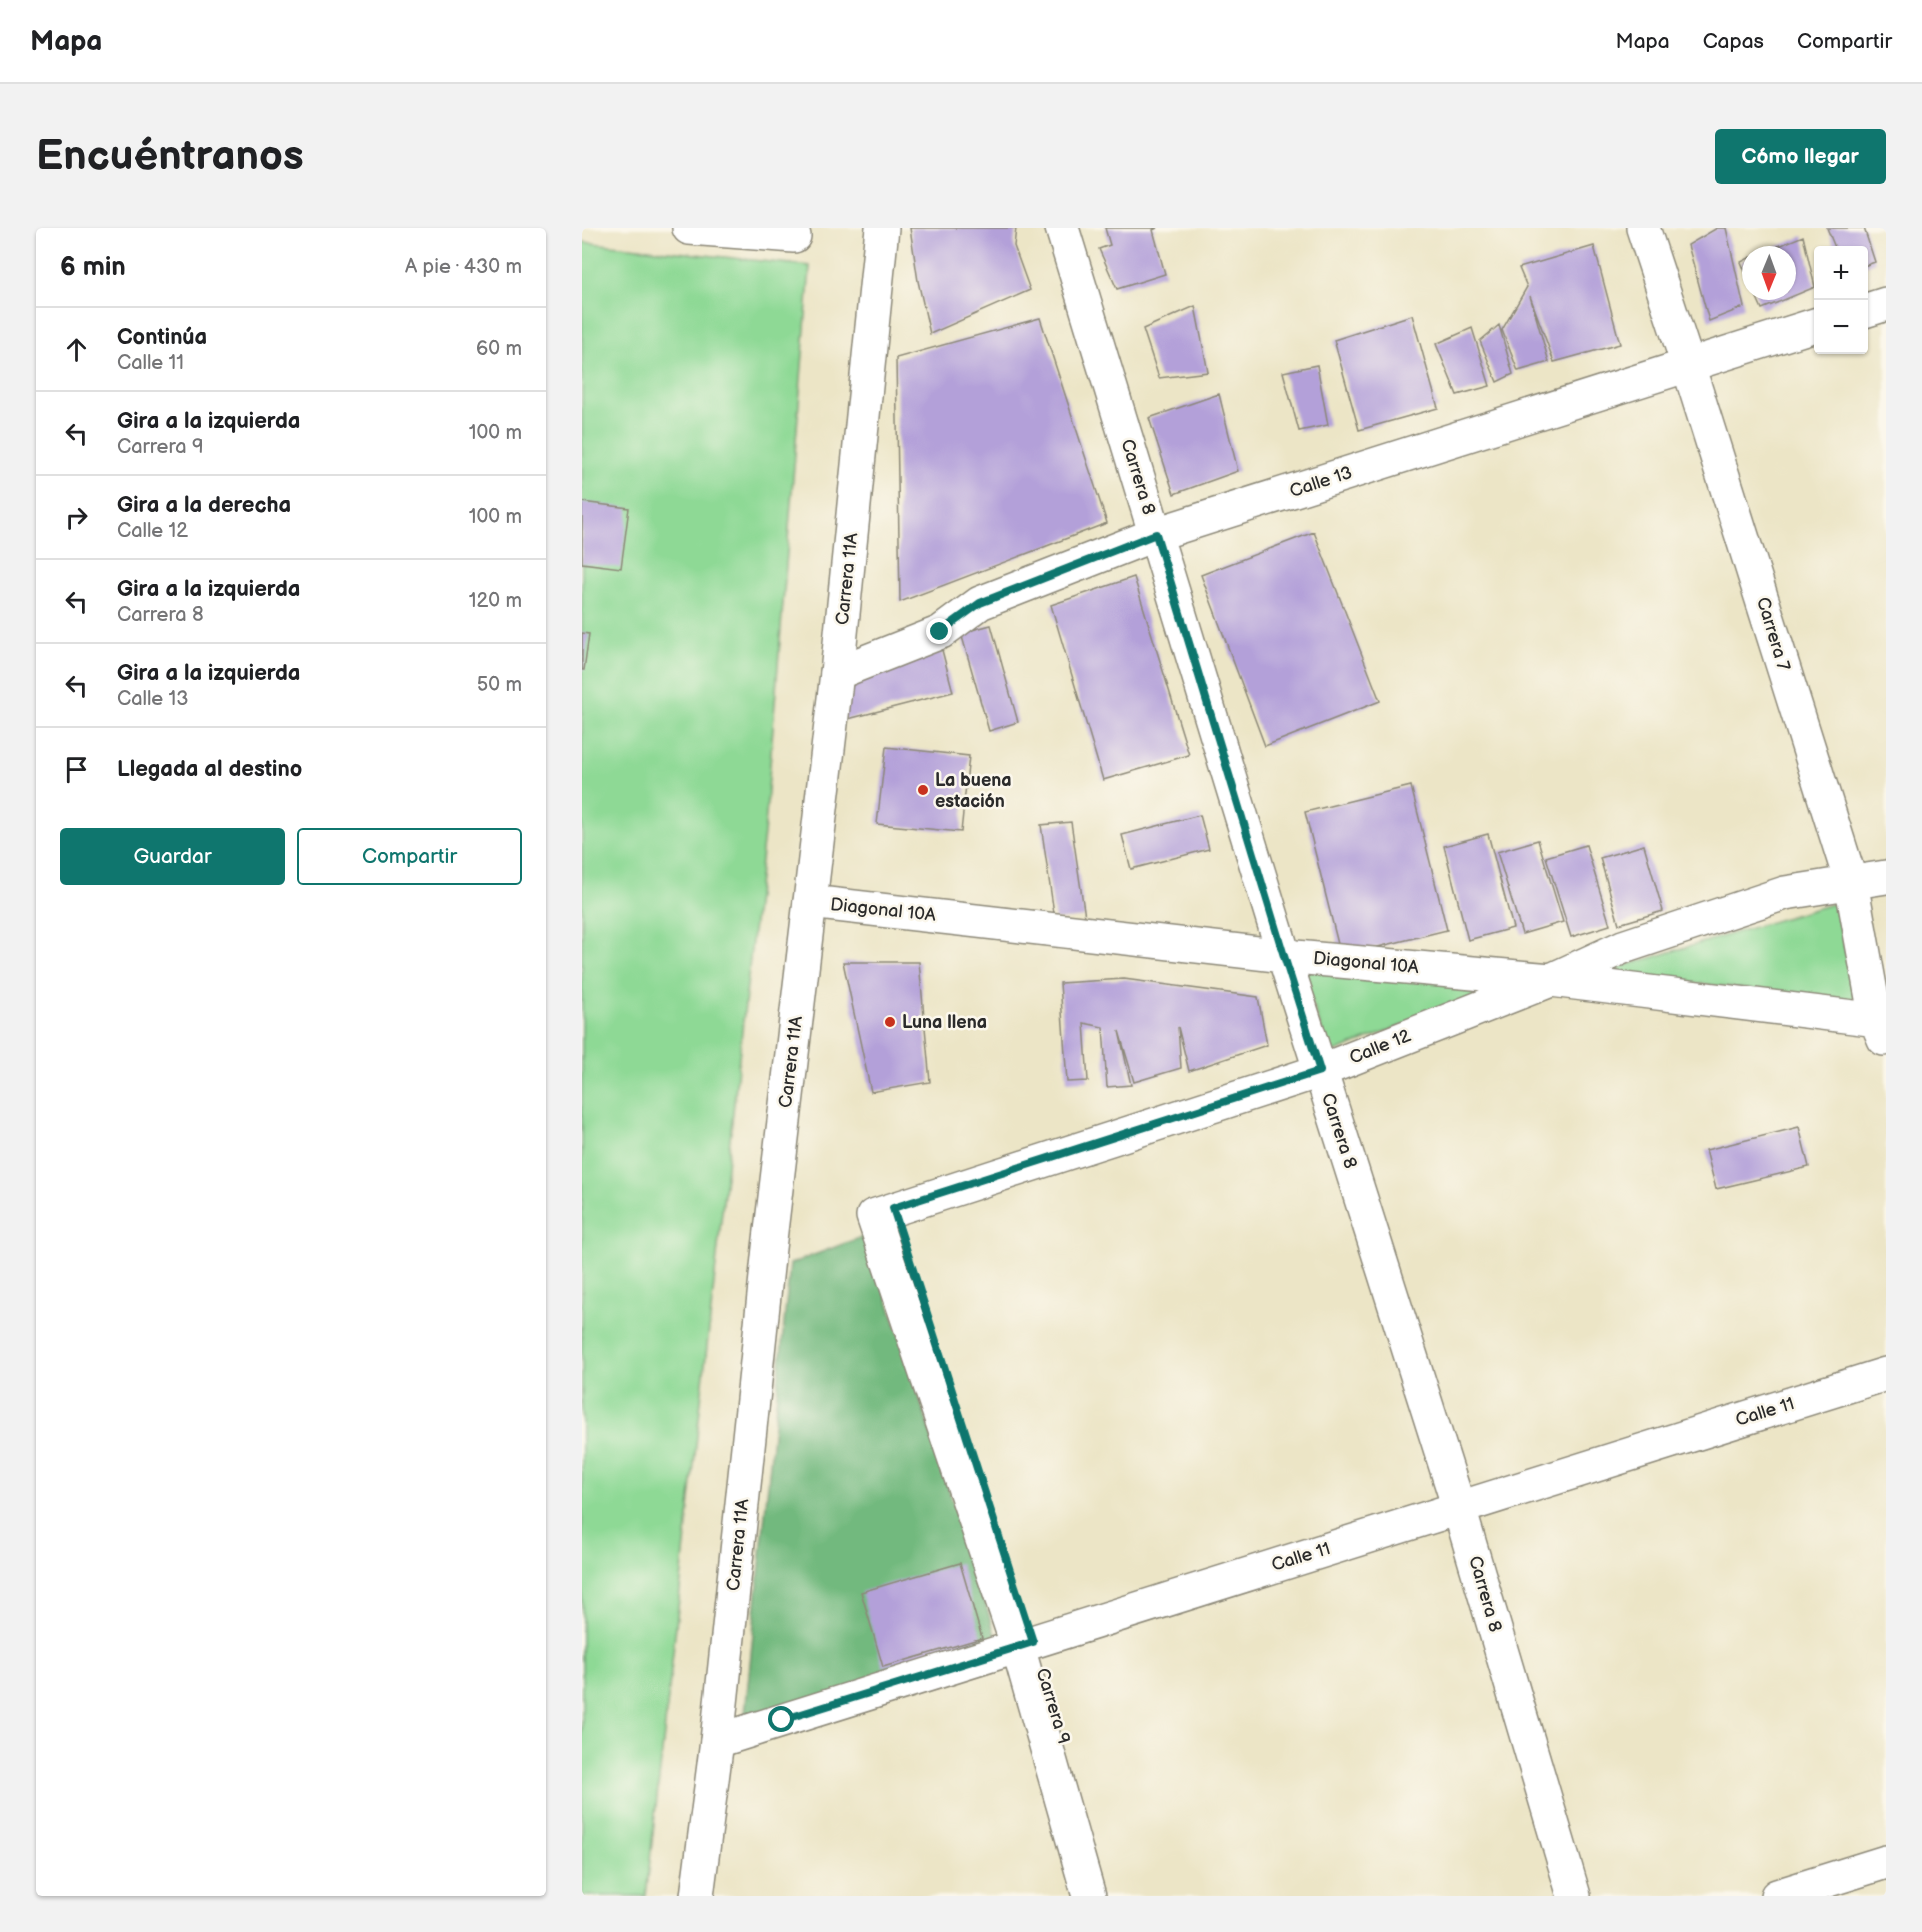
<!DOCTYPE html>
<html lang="es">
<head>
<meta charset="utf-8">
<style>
  :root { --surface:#fff; --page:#f2f2f2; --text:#202124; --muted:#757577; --line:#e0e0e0; --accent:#0f766e }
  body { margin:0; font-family:"Balsamiq Sans",sans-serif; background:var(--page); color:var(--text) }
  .controls { position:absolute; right:18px; top:18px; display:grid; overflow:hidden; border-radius:6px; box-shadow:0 2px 4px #0004 }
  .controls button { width:54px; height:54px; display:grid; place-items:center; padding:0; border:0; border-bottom:2px solid var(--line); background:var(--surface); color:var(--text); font:30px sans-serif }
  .compass { position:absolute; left:1160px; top:18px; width:54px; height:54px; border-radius:50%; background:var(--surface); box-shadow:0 2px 4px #0004; rotate:181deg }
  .stop { position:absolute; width:18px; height:18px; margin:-14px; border:4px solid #0f766e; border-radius:50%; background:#fff }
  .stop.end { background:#0f766e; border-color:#fff; box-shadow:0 2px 6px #0008 }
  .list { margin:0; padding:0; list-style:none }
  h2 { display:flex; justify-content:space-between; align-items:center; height:78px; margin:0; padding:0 24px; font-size:26px }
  h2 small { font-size:20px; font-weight:400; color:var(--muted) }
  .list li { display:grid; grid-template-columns:39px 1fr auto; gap:18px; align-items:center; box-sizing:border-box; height:84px; padding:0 24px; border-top:2px solid var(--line) }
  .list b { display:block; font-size:22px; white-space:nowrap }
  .list p { margin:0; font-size:20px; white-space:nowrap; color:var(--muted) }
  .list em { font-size:20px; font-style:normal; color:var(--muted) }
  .actions { display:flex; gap:12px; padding:18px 24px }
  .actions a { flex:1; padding:14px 0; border:2px solid var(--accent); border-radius:6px; text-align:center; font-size:21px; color:var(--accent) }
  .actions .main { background:var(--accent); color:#fff }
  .icon { flex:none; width:33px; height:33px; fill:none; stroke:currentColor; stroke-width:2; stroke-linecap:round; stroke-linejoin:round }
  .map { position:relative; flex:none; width:1304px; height:1668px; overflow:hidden; border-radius:6px }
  header { display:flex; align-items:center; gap:36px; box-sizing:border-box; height:84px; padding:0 30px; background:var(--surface); border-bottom:2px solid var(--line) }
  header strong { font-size:28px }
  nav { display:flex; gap:33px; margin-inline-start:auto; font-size:21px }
  .intro { display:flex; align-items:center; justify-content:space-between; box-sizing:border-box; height:144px; padding:0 36px }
  h1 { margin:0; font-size:42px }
  .button { padding:15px 27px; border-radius:6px; background:var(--accent); color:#fff; font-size:21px; font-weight:700 }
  main { display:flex; gap:36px; padding:0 36px }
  aside { flex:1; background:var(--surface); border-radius:6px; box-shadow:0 2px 4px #0004 }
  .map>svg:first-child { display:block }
  .green { fill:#8ed995; stroke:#5c8260; stroke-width:1.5 }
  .forest { fill:#72b97e; stroke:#4e7254; stroke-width:1.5 }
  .building { fill:#b3a0d9 }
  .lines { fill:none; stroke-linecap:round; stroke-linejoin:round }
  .minor-casing { stroke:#8c8878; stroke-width:36 }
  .trunk-casing { stroke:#8c8878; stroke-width:36 }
  .minor { stroke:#fff; stroke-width:33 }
  .trunk { stroke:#fff; stroke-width:33 }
  .route { stroke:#0f766e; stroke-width:8 }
  .poi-dot { fill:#c8321e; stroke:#fbf7ec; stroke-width:2 }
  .labels { text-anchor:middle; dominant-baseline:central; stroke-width:5; stroke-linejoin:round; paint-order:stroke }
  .street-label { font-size:18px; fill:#2b2b2b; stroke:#fbf7ec }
  .poi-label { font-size:18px; font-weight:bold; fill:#2b2b2b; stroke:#fbf7ec; text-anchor:start }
</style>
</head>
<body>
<header>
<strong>Mapa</strong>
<nav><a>Mapa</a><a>Capas</a><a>Compartir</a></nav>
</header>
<div class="intro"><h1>Encuéntranos</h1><a class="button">Cómo llegar</a></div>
<main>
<aside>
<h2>6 min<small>A pie · 430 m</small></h2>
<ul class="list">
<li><svg class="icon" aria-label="ahead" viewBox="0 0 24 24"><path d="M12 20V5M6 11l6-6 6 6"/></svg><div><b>Continúa</b><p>Calle 11</p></div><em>60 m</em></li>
<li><svg class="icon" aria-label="left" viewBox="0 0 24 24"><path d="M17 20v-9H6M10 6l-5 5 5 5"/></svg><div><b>Gira a la izquierda</b><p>Carrera 9</p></div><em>100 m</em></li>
<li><svg class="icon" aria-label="right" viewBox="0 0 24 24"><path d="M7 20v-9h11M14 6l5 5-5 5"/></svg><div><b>Gira a la derecha</b><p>Calle 12</p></div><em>100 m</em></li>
<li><svg class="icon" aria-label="left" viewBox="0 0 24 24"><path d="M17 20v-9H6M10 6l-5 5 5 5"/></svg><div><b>Gira a la izquierda</b><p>Carrera 8</p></div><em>120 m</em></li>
<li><svg class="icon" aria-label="left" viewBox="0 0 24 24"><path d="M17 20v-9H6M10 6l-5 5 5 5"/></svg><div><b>Gira a la izquierda</b><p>Calle 13</p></div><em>50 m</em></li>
<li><svg class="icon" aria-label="arrive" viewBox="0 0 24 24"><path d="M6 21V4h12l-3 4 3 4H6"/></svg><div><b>Llegada al destino</b></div></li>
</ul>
<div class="actions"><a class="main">Guardar</a><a>Compartir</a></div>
</aside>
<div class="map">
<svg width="1304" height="1668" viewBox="0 0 1304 1668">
  <rect width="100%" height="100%" fill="#fbf7ec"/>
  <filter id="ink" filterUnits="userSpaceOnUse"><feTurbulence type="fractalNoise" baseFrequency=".0167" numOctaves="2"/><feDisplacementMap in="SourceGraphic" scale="12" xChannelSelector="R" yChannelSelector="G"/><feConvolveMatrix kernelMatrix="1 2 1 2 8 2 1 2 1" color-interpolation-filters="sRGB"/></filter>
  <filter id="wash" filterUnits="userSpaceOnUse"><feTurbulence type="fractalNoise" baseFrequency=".008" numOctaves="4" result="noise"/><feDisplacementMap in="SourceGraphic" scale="24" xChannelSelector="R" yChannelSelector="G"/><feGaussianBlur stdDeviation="1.35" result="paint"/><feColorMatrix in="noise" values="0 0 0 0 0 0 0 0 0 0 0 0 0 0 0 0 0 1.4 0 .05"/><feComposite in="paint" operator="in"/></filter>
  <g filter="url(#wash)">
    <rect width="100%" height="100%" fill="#ece5c6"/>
    <path class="green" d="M0,14l228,24 -44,549 -120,1081h-64z
      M1253,675l21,98 -256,-28z
      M719,742l199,17 -170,67z"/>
    <path class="forest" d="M285,1007l131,408 -254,81 46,-460z"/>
    <g id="blocks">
      <path class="building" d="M328,0h106l-2,18 16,44 -100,44 -12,-53z
        M523,0h52l-4,2 12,44 -48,15 -18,-40 11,-4z
        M1135,0h9l18,79 -35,14 -21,-76z
        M1245,0h37l11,34 -11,4v-16h-28z
        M1221,8l12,51 -53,22 -8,-18h33v-36h-30z
        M1012,18l26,98 -66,18 -24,-66 19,66 -31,9 -16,-41 25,-43 -8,-19z
        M1169,29v28l-10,-23z
        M613,78l13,66 -49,6 -16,-49z
        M830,87l26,93 -79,22 -25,-90z
        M458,90l67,205 -207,79 -4,-244z
        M917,97l14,49 -16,8 -17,-41z
        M890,100l18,58 -33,9 -21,-51z
        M735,137l11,60 -29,6 -16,-59z
        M637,166l19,77 -64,23 -25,-76z
        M0,274l47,6 -8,60 -39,-5z
        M732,304l66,169 -115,45 -64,-171z
        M552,349l55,178 -86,25 -52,-175z
        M409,397l27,97 -29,9 -28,-98z
        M0,405l7,1 -5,36h-2z
        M360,422l11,42 -109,28 -3,-43z
        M304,519l83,9 -8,76 -84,-8z
        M829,558l36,144 -106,26 -36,-144z
        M618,587l9,34 -78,20 -9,-34z
        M489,594l14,95 -30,3 -14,-95z
        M906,606l25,94 -45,12 -24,-94z
        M956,612l25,82 -41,12 -25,-82z
        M1004,617l24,80 -39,12 -25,-80z
        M1062,617l19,66 -44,13 -19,-66z
        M261,734h76l11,120 -59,10z
        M542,751l134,18 9,48 -78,26 -11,-44 3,41 -47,14 -15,-51 12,54 -24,2 -4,-60 -19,-4 4,58 -21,1 -7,-99z
        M1217,899l10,40 -93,22 -10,-39z
        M378,1335l22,75 -99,29 -22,-75z"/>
    </g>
  </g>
  <g filter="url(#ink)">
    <use href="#blocks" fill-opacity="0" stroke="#8c8878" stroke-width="1.5"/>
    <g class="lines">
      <defs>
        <path id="minor" d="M107,0l105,8
          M480,0l222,728 175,552 115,388
          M1061,0l45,137 163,517 25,138 8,19
          M1282,83l22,-7
          M255,445l104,-41 39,-29 176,-69 662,-210
          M228,674l474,54 267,24 335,41
          M135,1513l1169,-367
          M507,1668l-71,-249 -145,-431 447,-145 231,-91 72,-33 162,-54 101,-16
          M1195,1668l109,-34"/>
        <path id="trunk" d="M115,1668l20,-155 52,-493 68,-575 45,-445"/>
      </defs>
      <use href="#minor" class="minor-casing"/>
      <use href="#trunk" class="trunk-casing"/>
      <use href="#minor" class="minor"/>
      <use href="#trunk" class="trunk"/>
    </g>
  </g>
  <g class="lines" filter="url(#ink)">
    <path class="route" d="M200,1492l251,-78 -140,-434 427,-137 -36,-115 -128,-422 -176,69 -40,29"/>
  </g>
  <g class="poi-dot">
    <circle cx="341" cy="562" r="6"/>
    <circle cx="308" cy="794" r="6"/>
  </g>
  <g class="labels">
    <g class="street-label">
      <text transform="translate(556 249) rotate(73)">Carrera 8</text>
      <text transform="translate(739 254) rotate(-18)">Calle 13</text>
      <text transform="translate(265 351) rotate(-84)">Carrera 11A</text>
      <text transform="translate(1191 406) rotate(73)">Carrera 7</text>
      <text transform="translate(301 682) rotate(6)">Diagonal 10A</text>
      <text transform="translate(784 735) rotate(5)">Diagonal 10A</text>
      <text transform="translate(798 819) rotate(-22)">Calle 12</text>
      <text transform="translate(209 834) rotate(-83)">Carrera 11A</text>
      <text transform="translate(757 903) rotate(72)">Carrera 8</text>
      <text transform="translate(1183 1184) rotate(-17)">Calle 11</text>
      <text transform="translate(156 1317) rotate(-84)">Carrera 11A</text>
      <text transform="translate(719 1329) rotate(-17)">Calle 11</text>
      <text transform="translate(903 1366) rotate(74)">Carrera 8</text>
      <text transform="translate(471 1478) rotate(73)">Carrera 9</text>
    </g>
    <g class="poi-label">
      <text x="353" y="552">La buena<tspan x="353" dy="21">estación</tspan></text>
      <text x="320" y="794">Luna llena</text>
    </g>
  </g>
</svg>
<div class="controls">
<button>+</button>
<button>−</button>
</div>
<svg class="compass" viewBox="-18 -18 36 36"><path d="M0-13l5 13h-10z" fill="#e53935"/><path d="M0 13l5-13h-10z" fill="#757577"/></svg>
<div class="stop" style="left:200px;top:1492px"></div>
<div class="stop end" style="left:358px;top:404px"></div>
</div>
</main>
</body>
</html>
